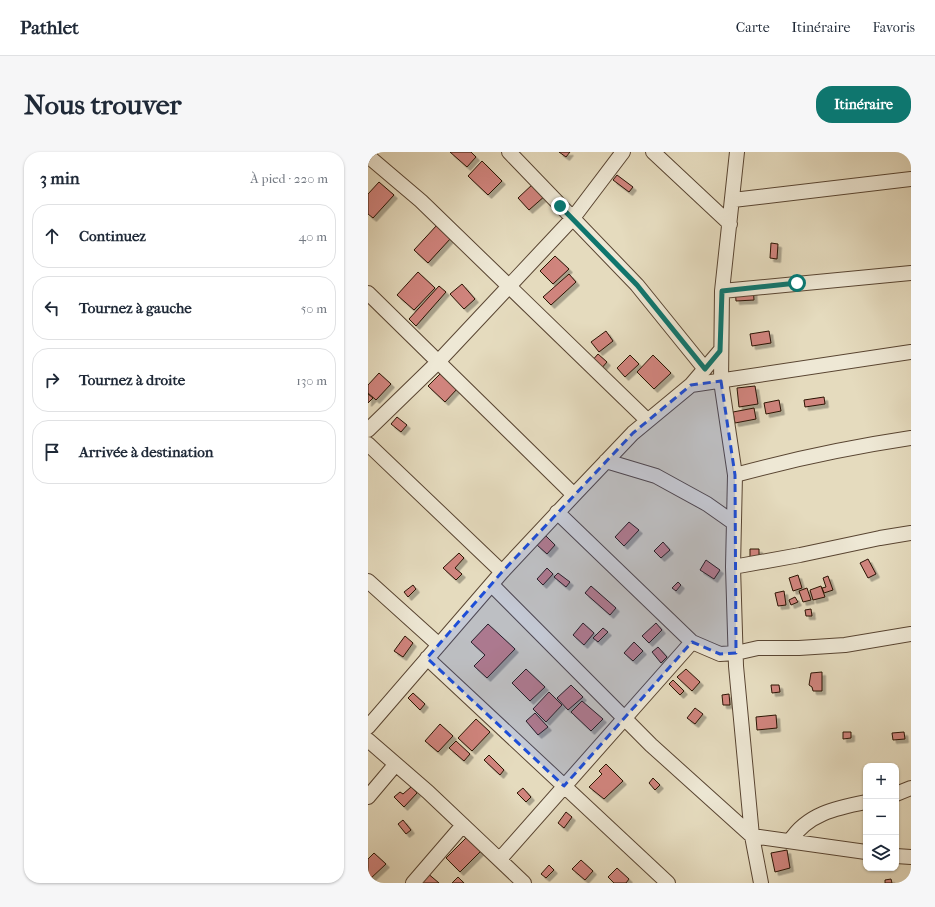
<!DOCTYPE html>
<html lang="fr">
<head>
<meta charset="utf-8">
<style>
  :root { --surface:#fff; --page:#f6f6f7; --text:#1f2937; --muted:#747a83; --line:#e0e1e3; --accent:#0f766e }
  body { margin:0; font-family:"IM FELL French Canon",serif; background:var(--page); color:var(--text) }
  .controls { position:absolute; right:12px; bottom:12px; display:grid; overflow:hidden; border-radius:8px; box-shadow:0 1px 3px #0004 }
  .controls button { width:36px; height:36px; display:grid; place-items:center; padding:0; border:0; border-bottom:1px solid var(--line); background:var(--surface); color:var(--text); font:20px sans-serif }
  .stop { position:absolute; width:12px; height:12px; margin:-9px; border:3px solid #0f766e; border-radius:50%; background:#fff }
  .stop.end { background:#0f766e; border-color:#fff; box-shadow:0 1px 4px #0008 }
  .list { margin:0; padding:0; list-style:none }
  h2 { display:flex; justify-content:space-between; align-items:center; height:52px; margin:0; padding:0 16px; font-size:17px }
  h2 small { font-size:13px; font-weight:400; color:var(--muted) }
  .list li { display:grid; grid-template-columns:26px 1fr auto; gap:12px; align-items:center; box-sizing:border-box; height:64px; margin:0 8px 8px; padding:0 8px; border:1px solid var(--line); border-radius:16px }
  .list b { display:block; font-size:15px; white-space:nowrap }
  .list em { font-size:13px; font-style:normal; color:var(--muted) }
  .icon { flex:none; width:22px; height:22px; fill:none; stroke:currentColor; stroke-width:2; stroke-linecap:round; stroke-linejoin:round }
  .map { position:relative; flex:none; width:543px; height:731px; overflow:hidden; border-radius:16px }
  header { display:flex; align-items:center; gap:24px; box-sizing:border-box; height:56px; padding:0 20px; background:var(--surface); border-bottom:1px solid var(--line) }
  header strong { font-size:19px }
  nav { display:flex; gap:22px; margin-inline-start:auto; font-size:14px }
  .intro { display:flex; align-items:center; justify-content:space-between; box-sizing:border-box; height:96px; padding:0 24px }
  h1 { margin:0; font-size:28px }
  .button { padding:10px 18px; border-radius:16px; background:var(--accent); color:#fff; font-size:14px; font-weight:700 }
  main { display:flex; gap:24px; padding:0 24px }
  aside { flex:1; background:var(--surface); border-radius:16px; box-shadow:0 1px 3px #0004 }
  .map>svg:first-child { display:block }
  .building { fill:#d0847d; stroke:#2a1303; filter:url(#shadow) }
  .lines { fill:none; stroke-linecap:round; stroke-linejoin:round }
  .street-casing { stroke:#594532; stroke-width:16 }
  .street { stroke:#eee8d5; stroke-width:14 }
  .route { stroke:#0f766e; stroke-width:5 }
  .marked { fill:#1d4ed8; fill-opacity:0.2; stroke:#1d4ed8; stroke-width:3; stroke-dasharray:8 5; stroke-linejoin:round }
</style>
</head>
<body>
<header>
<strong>Pathlet</strong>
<nav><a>Carte</a><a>Itinéraire</a><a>Favoris</a></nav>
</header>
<div class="intro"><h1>Nous trouver</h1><a class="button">Itinéraire</a></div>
<main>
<aside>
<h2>3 min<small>À pied · 220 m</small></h2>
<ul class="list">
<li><svg class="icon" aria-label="ahead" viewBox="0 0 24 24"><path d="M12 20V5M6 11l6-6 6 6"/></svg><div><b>Continuez</b></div><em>40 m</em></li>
<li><svg class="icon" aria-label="left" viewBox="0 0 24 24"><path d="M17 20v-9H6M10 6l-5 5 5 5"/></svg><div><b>Tournez à gauche</b></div><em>50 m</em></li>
<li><svg class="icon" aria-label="right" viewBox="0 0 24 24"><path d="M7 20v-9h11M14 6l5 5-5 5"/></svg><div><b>Tournez à droite</b></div><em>130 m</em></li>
<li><svg class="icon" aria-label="arrive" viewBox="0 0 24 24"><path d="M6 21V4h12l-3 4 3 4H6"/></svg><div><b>Arrivée à destination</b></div></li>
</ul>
</aside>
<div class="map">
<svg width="543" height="731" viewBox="0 0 543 731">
  <defs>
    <filter id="shadow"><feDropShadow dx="3.5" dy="3.5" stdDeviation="0" flood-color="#0004"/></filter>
  </defs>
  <rect width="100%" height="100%" fill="#e5dbbe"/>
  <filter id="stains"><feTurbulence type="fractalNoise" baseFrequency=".005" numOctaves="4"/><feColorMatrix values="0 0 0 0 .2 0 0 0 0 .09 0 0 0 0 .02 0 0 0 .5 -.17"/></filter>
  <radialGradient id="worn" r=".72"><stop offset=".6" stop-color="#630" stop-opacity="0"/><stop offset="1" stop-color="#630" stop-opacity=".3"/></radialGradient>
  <path class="building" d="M82,0h21l5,5 -9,10z
    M191,0h11l-4,5z
    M114,9l20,20 -14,14 -20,-19z
    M249,23l16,12 -4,5 -16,-12z
    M11,30l15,13 -21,23 -5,-4v-20z
    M166,31l12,12 -17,15 -11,-12z
    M69,73l14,13 -23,25 -14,-13z
    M403,91l7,1 -1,15 -7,-1z
    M187,104l14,13 -16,15 -13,-13z
    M50,120l17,16 -21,22 -17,-15z
    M201,122l7,8 -25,23 -8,-8z
    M94,132l13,15 -11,10 -14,-15z
    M385,133l1,15 -18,1 -1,-15z
    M71,134l7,6 -30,34 -7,-7z
    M238,179l7,10 -14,11 -8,-10z
    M401,179l2,12 -19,3 -2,-12z
    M230,202l9,8 -7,8 -9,-8z
    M262,203l9,9 -14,13 -8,-9z
    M285,203l18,18 -17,16 -17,-17z
    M11,221l12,11 -15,16 -8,-7v-8z
    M73,221l16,16 -12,13 -17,-16z
    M387,234l3,18 -19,3 -2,-19z
    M0,242l5,4 -5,5z
    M456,245l1,7 -20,3 -1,-7z
    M411,248l2,11 -15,3 -2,-11z
    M386,256l2,11 -21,4 -2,-11z
    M29,265l10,8 -6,7 -10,-8z
    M261,370l10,8 -15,16 -9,-9z
    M178,384l9,9 -8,9 -10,-9z
    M295,390l7,8 -9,8 -7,-7z
    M382,397h9v8h-9z
    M91,401l5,5 -9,10 7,6 -6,6 -13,-12z
    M500,407l8,15 -8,4 -8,-15z
    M338,408l14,10 -6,9 -14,-9z
    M179,416l6,6 -10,11 -6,-6z
    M190,421l12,9 -4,5 -12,-10z
    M430,423l4,13 -9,3 -4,-13z
    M460,424l5,14 -9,3 -2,-5 4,-1 -3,-9z
    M310,430l3,3 -5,6 -4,-3z
    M45,433l3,4 -8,8 -4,-5z
    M223,434l25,22 -6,7 -25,-22z
    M453,434l4,11 -12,3 -3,-10z
    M439,436l4,12 -8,2 -4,-11z
    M416,439l2,14 -8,1 -3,-13z
    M427,445l3,5 -7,3 -2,-5z
    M443,457l1,7h-6l-1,-6z
    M215,471l11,10 -10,12 -11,-10z
    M288,471l6,7 -13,13 -7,-7z
    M120,472l27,25 -28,29 -13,-12 11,-11 -14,-13z
    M235,476l5,4 -10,10 -5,-4z
    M37,484l8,7 -10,14 -9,-6z
    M266,490l9,9 -10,10 -9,-8z
    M290,495l9,10 -6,6 -9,-11z
    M158,517l19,18 -15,14 -18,-18z
    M318,517l14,13 -8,9 -15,-14z
    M454,520v19h-9l-1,-4 -3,-2 2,-12z
    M305,528l11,11 -4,4 -11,-11z
    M203,533l12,12 -15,13 -11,-12z
    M403,533h8l1,7 -8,1z
    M181,540l13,13 -16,17 -13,-13z
    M45,541l12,11 -5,6 -12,-12z
    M361,542l1,11h-7l-1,-10z
    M214,549l21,18 -12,12 -20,-19z
    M327,556l8,6 -8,10 -8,-6z
    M167,561l13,14 -10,8 -12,-14z
    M408,563l1,13 -20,2 -1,-13z
    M108,567l14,13 -18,19 -14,-13z
    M72,572l13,12 -15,16 -13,-11z
    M475,580h8v6l-8,1z
    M536,580l1,7 -12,1 -1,-7z
    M88,589l14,13 -6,7 -15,-13z
    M121,603l15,15 -4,5 -16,-15z
    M238,612l17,17 -19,18 -15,-12 13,-13 -3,-3z
    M285,626l7,7 -5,5 -6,-7z
    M43,635l6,6 -13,14 -10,-10 6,-5 3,2z
    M155,636l8,9 -5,5 -9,-9z
    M198,660l6,5 -8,11 -6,-5z
    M35,668l8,10 -5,4 -8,-10z
    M102,682l14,14 -24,24 -14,-14z
    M419,698l3,18 -15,4 -4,-19z
    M6,701l12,11 -16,15 -2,-2v-18z
    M213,708l12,11 -8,9 -13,-11z
    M181,713l5,5 -8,8 -5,-4z
    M249,716l12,11 -3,4h-12l-6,-6z
    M58,720l13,11h-25z
    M90,725l6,6h-12z
    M523,727l1,4h-7v-3z"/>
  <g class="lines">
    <defs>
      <path id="street" d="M141,0l128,133 68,84
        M285,0l77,72
        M369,0l-15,139 -1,90 14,94 -2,92 3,99 16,170 9,47
        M0,4l53,45 226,219
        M365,48l178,-21
        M354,139l189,-18
        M0,141l206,202
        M323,233l220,-33
        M0,278l70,-68 135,-144 50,-66
        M0,292l134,128
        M238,309l50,15 51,28 27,19
        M367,323c59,-16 116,-28 176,-37
        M189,360l135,130 28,12 16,-1 22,-5h41l46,-3 66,-11
        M365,415l67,-12 80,-17 31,-5
        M0,429l71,64
        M124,433l159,160 101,91 114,16
        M59,506l241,225
        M0,575l134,-155 72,-77 59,-62 58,-48 29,-34
        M0,588l60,52 96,91
        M528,642l15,-6
        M0,645l27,-32
        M422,689c17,-27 46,-33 76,-39
        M528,704l15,1
        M132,707l192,-217
        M45,731l50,-58"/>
    </defs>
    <use href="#street" class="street-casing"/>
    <use href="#street" class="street"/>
  </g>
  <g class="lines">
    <path class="route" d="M192,54l77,79 68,84 15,-18 2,-60 75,-8"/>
  </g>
  <path class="marked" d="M353,229l14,94 1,178 -16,1 -28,-12 -128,144 -137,-128 75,-86 131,-139 58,-48z"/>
  <rect width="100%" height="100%" filter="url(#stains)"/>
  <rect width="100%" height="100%" fill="url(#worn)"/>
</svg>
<div class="controls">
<button>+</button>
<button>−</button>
<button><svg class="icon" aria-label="layers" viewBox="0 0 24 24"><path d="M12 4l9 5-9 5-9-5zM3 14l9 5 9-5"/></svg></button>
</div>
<div class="stop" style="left:429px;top:131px"></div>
<div class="stop end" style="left:192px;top:54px"></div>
</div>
</main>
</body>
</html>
